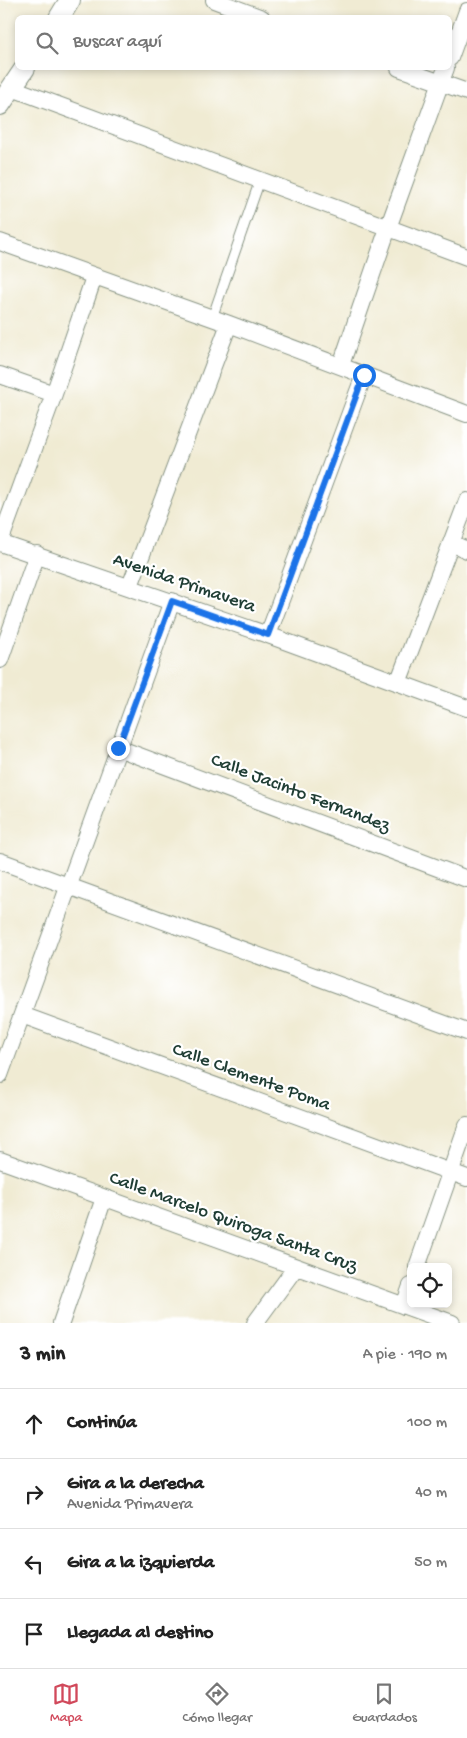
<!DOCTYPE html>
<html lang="es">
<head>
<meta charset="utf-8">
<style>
  :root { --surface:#fff; --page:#f2f2f2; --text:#222; --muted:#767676; --line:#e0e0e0; --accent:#d1495b }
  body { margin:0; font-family:"Gochi Hand",sans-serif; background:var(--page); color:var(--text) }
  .controls { position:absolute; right:15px; bottom:15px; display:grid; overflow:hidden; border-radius:8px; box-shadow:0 2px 8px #0003 }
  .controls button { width:45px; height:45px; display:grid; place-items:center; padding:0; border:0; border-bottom:1px solid var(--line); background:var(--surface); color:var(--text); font:25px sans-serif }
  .stop { position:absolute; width:15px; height:15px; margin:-11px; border:4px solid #1a73e8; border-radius:50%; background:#fff }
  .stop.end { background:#1a73e8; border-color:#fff; box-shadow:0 1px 5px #0008 }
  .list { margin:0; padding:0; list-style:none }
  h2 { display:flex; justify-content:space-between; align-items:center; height:65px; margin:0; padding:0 20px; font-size:21px }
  h2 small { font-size:16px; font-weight:400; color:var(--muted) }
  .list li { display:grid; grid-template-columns:32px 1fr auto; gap:15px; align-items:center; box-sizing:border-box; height:70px; padding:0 20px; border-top:1px solid var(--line) }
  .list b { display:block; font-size:19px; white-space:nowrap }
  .list p { margin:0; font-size:16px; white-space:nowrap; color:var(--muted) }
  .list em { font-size:16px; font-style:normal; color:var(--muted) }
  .icon { flex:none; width:28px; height:28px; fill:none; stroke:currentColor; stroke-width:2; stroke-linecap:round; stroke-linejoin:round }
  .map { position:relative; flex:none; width:467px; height:1323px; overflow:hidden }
  .search { position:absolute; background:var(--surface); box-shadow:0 2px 8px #0003; left:15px; right:15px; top:15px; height:55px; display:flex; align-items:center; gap:12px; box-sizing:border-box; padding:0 18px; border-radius:8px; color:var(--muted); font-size:19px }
  .sheet { height:345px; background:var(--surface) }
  nav { display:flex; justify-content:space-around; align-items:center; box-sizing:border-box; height:70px; border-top:1px solid var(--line); background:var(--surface); font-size:14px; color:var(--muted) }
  nav a { display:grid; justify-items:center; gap:2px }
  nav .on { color:var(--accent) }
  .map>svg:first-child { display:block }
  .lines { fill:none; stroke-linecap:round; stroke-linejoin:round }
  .service-casing { stroke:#889484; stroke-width:11 }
  .minor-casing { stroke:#889484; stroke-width:18 }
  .tertiary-casing { stroke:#889484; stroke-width:22 }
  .service { stroke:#fff; stroke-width:9 }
  .minor { stroke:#fff; stroke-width:16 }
  .tertiary { stroke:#fff; stroke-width:20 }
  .route { stroke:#1a73e8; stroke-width:6 }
  .labels { text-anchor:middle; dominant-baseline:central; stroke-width:4.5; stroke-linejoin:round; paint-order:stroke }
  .street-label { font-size:19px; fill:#1f3d34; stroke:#fff }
</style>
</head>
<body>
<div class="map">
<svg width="467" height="1323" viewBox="0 0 467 1323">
  <rect width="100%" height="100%" fill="#fff"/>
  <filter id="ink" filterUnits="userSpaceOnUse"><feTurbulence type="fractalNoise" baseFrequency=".02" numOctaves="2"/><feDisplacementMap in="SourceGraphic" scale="10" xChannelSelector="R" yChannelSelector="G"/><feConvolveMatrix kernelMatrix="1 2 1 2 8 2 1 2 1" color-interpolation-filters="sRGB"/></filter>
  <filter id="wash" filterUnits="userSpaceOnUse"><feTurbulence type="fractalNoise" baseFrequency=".0096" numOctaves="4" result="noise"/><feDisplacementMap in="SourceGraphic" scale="20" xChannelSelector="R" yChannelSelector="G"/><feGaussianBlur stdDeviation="1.12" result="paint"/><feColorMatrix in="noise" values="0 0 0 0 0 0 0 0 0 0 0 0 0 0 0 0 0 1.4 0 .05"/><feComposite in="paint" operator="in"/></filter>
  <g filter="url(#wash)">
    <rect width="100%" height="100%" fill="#f0ebd3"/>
  </g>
  <g filter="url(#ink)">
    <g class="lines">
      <defs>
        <path id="service" d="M212,318l48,-138"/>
        <path id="minor" d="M214,0l48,18
          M450,58l17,-47
          M399,68l68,24
          M12,88l455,169
          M0,242l229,82 238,90
          M341,365l47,-137 58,-160
          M0,375l54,19
          M0,542l54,-148 40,-117
          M0,543l268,92 199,73
          M451,543l16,7
          M130,586l99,-262
          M268,635l96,-260
          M0,660l37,-106
          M398,683l69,-182
          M118,748l349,131
          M0,861l467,171
          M22,1015l445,163
          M0,1075l172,-474
          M0,1160l452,163
          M417,1267l50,-142
          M404,1306l7,-20
          M61,1323l43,-125
          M255,1323l41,-56"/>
        <path id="tertiary" d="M59,18l11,-18
          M0,105l25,-37"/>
      </defs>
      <use href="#service" class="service-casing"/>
      <use href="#minor" class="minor-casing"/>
      <use href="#tertiary" class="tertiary-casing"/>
      <use href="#service" class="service"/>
      <use href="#minor" class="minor"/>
      <use href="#tertiary" class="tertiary"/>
    </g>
  </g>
  <g class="lines" filter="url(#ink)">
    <path class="route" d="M118,748l54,-147 96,34 96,-260"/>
  </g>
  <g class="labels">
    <g class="street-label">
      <text transform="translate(184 584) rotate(19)">Avenida Primavera</text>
      <text transform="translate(300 794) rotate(21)">Calle Jacinto Fernandez</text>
      <text transform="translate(251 1078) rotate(20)">Calle Clemente Poma</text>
      <text transform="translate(233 1223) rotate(20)">Calle Marcelo Quiroga Santa Cruz</text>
    </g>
  </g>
</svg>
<div class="controls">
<button><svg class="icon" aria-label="locate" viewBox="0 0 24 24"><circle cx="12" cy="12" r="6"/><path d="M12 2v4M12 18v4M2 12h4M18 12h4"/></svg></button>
</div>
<div class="stop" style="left:364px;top:375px"></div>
<div class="stop end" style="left:118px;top:748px"></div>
<div class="search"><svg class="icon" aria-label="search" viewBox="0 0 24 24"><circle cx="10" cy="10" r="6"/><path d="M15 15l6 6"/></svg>Buscar aquí</div>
</div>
<section class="sheet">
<h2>3 min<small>A pie · 190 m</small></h2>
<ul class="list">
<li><svg class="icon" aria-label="ahead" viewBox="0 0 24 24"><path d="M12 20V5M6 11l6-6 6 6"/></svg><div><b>Continúa</b></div><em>100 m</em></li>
<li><svg class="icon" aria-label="right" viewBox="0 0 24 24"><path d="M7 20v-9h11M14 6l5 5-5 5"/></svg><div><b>Gira a la derecha</b><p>Avenida Primavera</p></div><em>40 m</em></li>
<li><svg class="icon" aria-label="left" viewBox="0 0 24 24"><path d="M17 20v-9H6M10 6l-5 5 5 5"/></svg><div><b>Gira a la izquierda</b></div><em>50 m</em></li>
<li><svg class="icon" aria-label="arrive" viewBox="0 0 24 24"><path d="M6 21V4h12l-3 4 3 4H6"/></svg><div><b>Llegada al destino</b></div></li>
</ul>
</section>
<nav>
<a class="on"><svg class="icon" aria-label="map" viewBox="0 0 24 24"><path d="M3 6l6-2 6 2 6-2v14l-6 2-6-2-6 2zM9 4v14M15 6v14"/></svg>Mapa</a>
<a><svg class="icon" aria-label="directions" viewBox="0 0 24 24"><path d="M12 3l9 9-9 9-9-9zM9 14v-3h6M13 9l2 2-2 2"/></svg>Cómo llegar</a>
<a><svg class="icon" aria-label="saved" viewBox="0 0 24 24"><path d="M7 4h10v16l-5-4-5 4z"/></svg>Guardados</a>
</nav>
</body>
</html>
